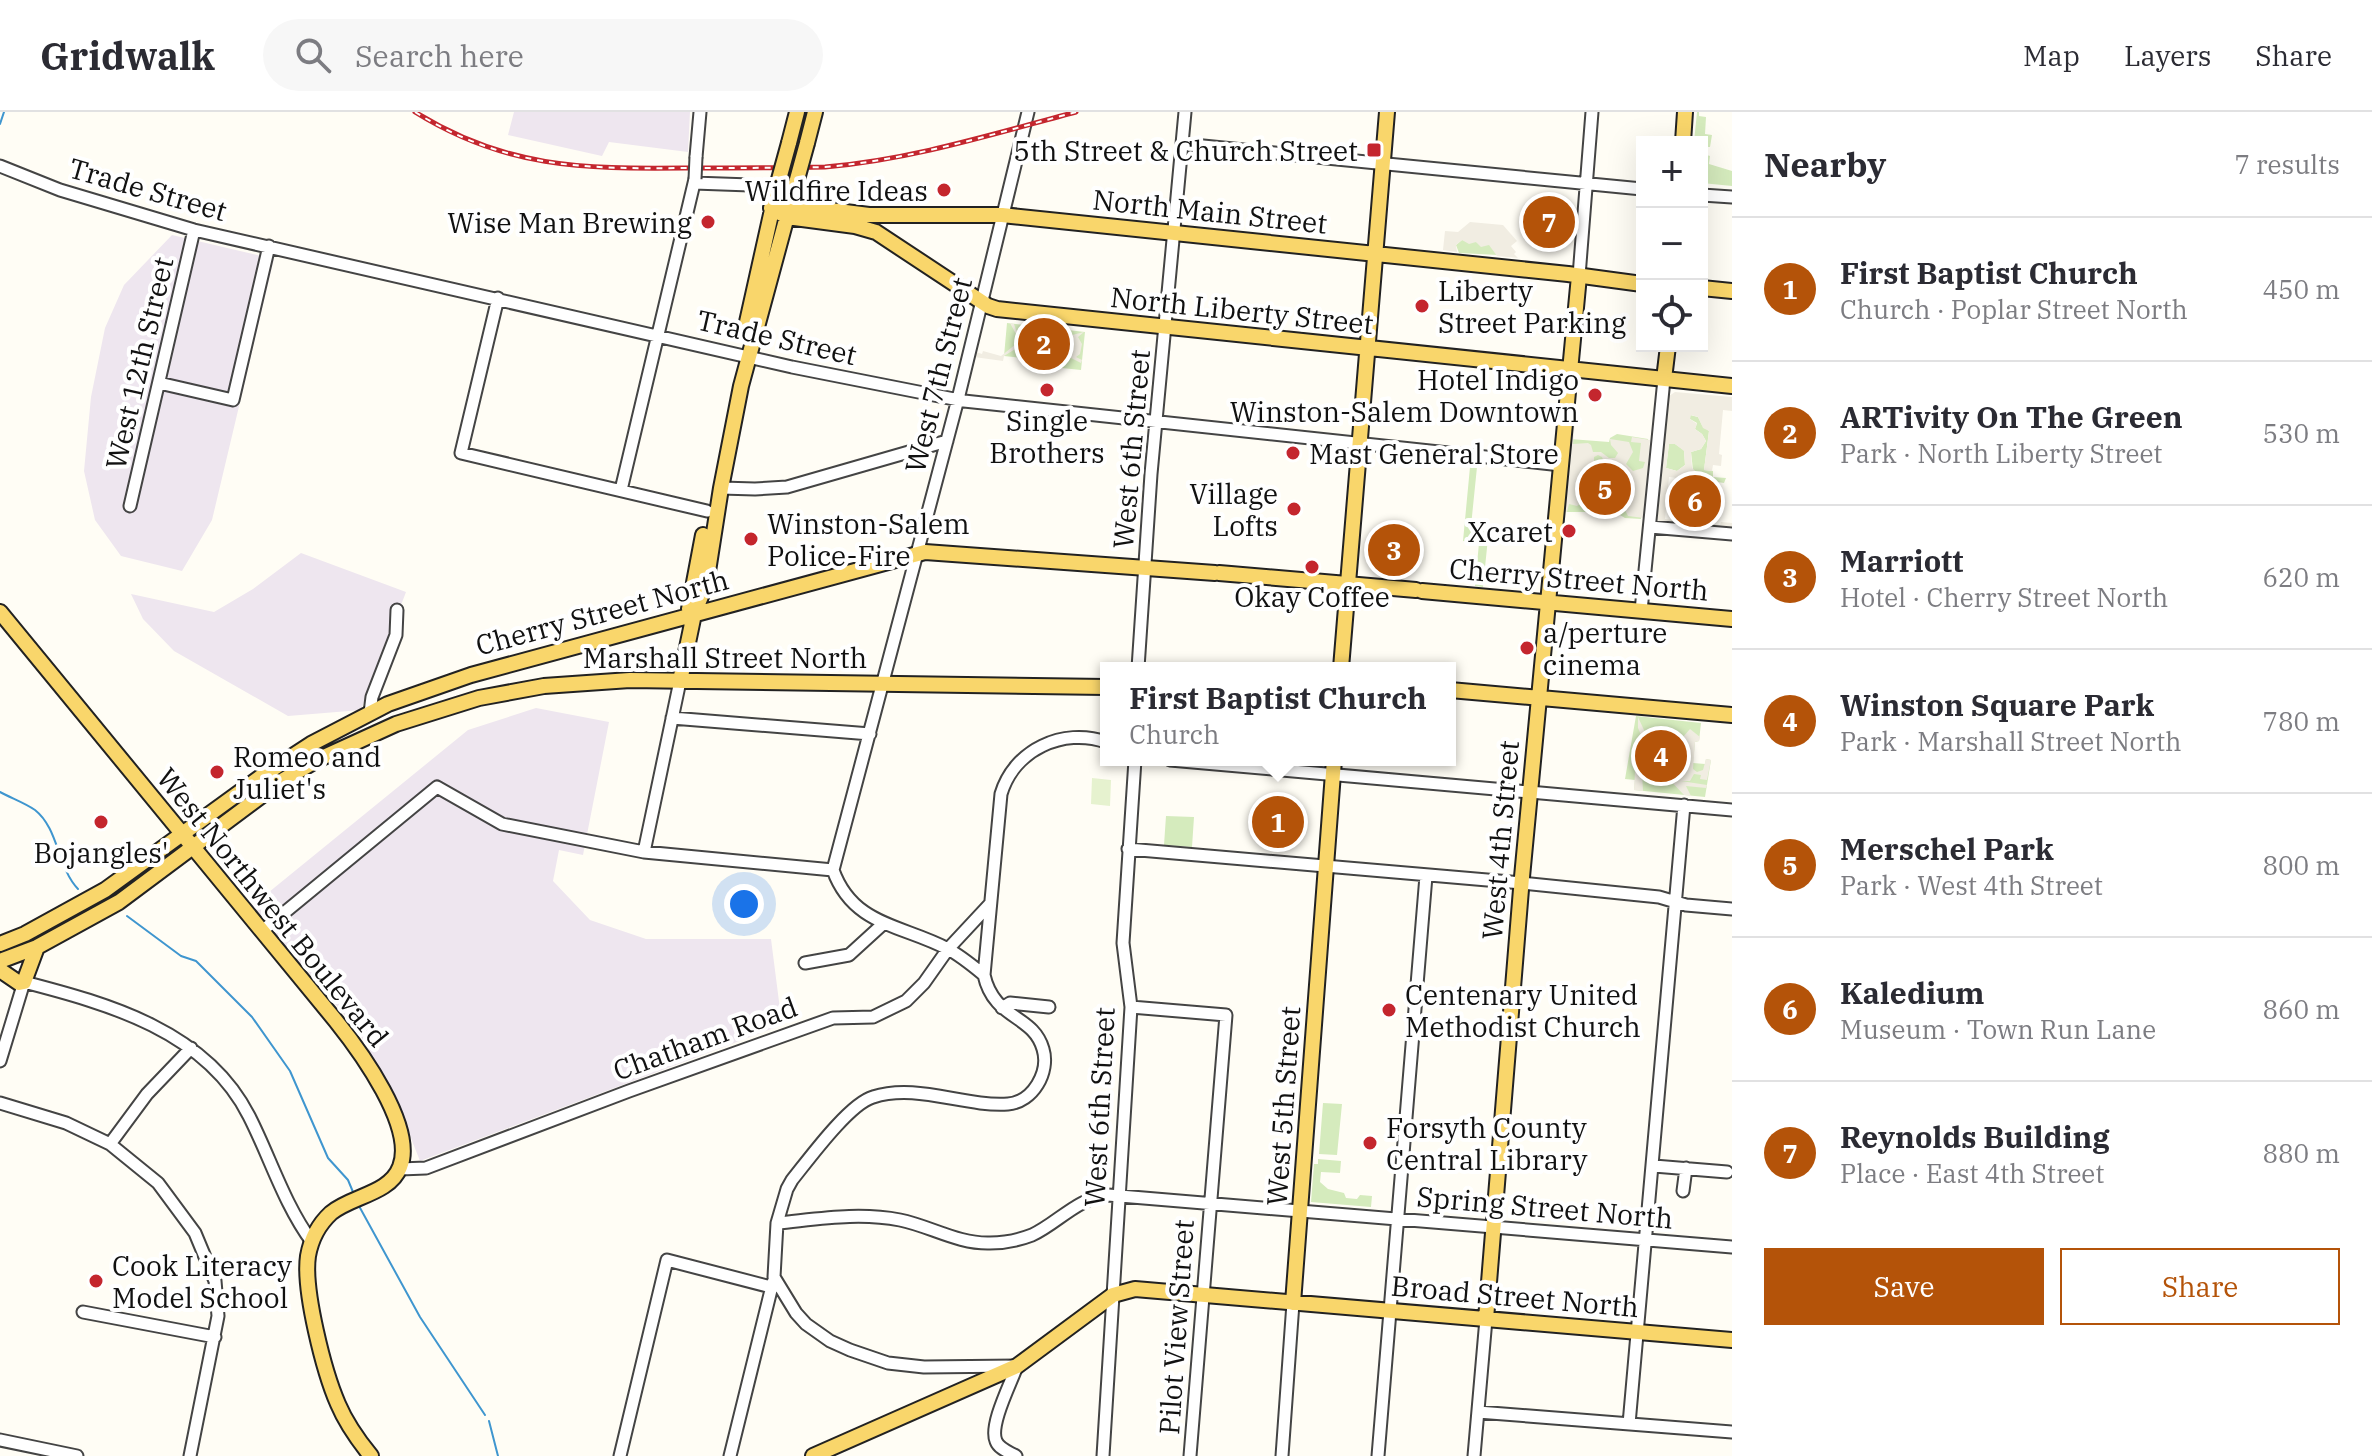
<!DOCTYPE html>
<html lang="en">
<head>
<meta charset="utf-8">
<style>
  :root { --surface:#fff; --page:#f7f7f7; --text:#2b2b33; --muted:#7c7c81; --line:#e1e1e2; --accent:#b45309 }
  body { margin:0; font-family:"IBM Plex Serif",serif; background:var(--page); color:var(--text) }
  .controls { position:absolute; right:24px; top:24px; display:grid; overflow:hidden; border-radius:0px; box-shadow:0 8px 32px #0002 }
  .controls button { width:72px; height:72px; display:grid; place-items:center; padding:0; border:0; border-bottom:2px solid var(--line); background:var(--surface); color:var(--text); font:40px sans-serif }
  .you { position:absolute; left:744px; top:792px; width:28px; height:28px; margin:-20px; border:6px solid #fff; border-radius:50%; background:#1a73e8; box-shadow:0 0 0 12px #1a73e833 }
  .badge { display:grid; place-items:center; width:52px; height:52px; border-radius:50%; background:var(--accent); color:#fff; font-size:26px; font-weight:700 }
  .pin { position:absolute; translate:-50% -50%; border:4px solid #fff; box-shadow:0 2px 8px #0006 }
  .popup { position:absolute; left:1100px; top:550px; width:356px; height:104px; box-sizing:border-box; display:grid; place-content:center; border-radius:0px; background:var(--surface); filter:drop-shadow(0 2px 6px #0005); font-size:26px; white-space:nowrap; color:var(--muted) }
  .popup b { font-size:30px; color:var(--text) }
  .popup::after { content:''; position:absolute; left:50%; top:100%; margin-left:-16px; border:16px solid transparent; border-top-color:var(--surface) }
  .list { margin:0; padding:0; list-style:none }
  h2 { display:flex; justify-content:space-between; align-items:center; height:104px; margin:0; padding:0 32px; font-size:34px }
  h2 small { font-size:26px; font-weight:400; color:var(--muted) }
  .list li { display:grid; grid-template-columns:52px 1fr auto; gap:24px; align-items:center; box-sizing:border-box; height:144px; padding:0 32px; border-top:2px solid var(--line) }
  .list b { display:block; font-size:30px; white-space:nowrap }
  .list p { margin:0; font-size:26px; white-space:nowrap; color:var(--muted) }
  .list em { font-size:26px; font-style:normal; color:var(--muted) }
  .actions { display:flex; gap:16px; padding:24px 32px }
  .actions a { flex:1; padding:18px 0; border:2px solid var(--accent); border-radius:0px; text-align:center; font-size:28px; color:var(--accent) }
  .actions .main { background:var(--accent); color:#fff }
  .icon { flex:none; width:44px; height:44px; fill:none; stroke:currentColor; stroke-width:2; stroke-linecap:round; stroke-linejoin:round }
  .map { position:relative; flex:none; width:1732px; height:1344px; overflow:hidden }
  header { display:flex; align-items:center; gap:48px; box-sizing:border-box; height:112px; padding:0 40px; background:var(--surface); border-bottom:2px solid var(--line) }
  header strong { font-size:38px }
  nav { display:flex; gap:44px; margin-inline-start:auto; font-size:28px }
  .search { width:560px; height:72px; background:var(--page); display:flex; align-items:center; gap:20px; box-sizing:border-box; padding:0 28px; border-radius:44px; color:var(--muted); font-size:30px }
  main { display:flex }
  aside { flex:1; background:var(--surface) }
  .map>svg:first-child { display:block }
  .industrial { fill:#eee6ef }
  .green { fill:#d5ebbd }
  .pitch { fill:#e6f2cf }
  .plaza { fill:#f1ede2; fill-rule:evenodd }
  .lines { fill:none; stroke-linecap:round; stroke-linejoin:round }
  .stream { stroke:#3f96cf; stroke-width:2 }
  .minor-casing { stroke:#444; stroke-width:15 }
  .major-casing { stroke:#222; stroke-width:18 }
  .minor { stroke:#fff; stroke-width:11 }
  .major { stroke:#f9d66b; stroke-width:14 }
  .rail-casing { stroke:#c4262e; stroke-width:5 }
  .rail { stroke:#fff; stroke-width:2; stroke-dasharray:6; stroke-linecap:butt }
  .minor-bridge-casing { stroke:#444; stroke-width:15; stroke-linecap:butt }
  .major-bridge-casing { stroke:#222; stroke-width:18; stroke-linecap:butt }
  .minor-bridge { stroke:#fff; stroke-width:11 }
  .major-bridge { stroke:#f9d66b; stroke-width:14 }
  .poi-dot { fill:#c4262e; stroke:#fff; stroke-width:3 }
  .labels { text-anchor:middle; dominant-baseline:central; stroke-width:8; stroke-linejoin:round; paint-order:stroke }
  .poi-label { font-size:28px; fill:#111; stroke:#fff; text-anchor:start }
  .street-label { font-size:28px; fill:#111; stroke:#fff }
</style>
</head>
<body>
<header>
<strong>Gridwalk</strong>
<div class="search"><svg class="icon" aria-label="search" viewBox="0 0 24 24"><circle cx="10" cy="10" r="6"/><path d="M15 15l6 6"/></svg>Search here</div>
<nav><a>Map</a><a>Layers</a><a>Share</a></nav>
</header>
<main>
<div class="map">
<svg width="1732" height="1344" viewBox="0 0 1732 1344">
  <rect width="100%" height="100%" fill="#fffdf5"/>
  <path class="industrial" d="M514,0h176l-2,40 -79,-10 -7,14 -94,-21z
    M172,123l102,24 -62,261 -30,51 -61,-15 -26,-36 -11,-49 7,-74 14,-69 19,-43z
    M301,441l105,39 -45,118 -73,6 -114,-65 -31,-32 -12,-25 83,18 39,-23z
    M536,596l73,14 -26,133 -24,-5 -6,31 37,39 56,19h125l11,86 -362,136 -26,-66 -36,-64 -106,-125 216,-176z"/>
  <path class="green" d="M1697,0h2v4l7,1 -1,17 7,1 -2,12h-6l-1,7 7,2 -1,8 23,7v15l-30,-3v-41h-8z
    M1462,128l27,4 9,11 -39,-2 -3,-8z
    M1007,211l78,9 -4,38 -29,-3v-6l-48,-5z
    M1690,303l8,2 4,8 7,6 -5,39 9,1v6l13,1 -2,5 -19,-3 -12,-10 -2,-18 10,-3 5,-8 -4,-7 -7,-5 2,-6 -7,-4z
    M1617,322l31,5 -7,80 -16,-1 -10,-6h-52l7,-73 39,3 1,-4z
    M1669,332h6l9,6 1,15 -8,6 -11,-3z
    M1470,355h7l-6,59 18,2 -6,59 -8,-1 4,-43 -16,-2z
    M1636,604l65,7 -2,18 -4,1 -2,21 12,1 1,-5 5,1 -6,37 -71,-7 1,-10 -10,-1z
    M1166,704l28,1 -2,30 -28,-2z
    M1323,991l19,1 -5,51 -18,-1z
    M1318,1047l23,2 -1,12 -19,-1 -1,10 8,7 16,4 2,5 11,1 3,-4 12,1 -1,11 -60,-5 3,-38h4z"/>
  <path class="pitch" d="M1092,666l19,2 -1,26 -19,-2z"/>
  <path class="plaza" d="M1470,110l33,3 14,16 -6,5 5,6 -2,2 4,4 -21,-2 -8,-11 -8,2 -5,-5 -7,2 -7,-4 -6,5 1,7 -14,-2 2,-19 13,1z
    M1010,211l4,1 2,6 6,4 11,-2 9,6 4,-11 4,1 -3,9 3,3 9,-8 13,3 12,-3 -6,5 4,7 -2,10 -4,3 6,3 -1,3 -14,-7 -9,1 -10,-8 -12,10h-3l3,-6 5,-3 -1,-3 -15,5 -8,-4 -13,8 -1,5 -29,-4 2,-5 6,2 1,-3 18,5 15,-12 24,-1 -2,-4 -21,-3z
    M1675,280l57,5v14l-9,-1 -4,44 3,1 -1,11 -8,-1 -1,6 -8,-1 5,-39 -6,-3 -5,-11 -7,-2 -1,4 7,5 -2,5 7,5 4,7 -5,8 -10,3 1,16 13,12 16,3 -52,-6 -4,42 55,6 1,-3 11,1v7l-75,-7 12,-127zM1669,332h6l9,7 1,14 -8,6 -11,-3z
    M1570,309h5l-2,23 15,-1 3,2 2,7h8l8,6h6l3,-5 -7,-8 -1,-6 19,3 4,10 -7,12 7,7 10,-3 2,-6 -6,-1 2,-18 -10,-1 1,-5 18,3 -6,78 -16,-2 -9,-18 -6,-4 -12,12 -16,-6 -8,6 -8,-2 -2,8h-4zM1598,343l4,2 4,10 18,7 3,10 -4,7 -13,-1 -12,10 -11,-8 8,-8 7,-15 -1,-5 -7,-2v-5z
    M1638,605l11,24 13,-1 15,4 13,-15 10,8 -1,4 -4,1 -2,27 4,3 6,-2 3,-11 5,1 -4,20 -7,-1 1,-4 -7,-1 -4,7h-9l26,4 -1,3 -20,-2 5,10 -7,-1 -18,-19h-21l3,-7 -5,-10 5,-6 10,-3 12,1 9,7 2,7 -6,6 3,5h5l4,-12 -3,-10 -9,-7 -18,-3 -13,3 -6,7 -2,7 6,11 1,19 -9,-1 1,-19 -4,-8 2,-15h5l6,-6 -6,-14z"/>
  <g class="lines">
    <path class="stream" d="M0,12l4,-12
      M0,680c11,6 25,11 35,18 24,19 22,57 43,79
      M127,804l54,40 15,5 56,56 38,54 38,87 20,22 5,12
      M359,1094l61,111 65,98
      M489,1309l9,35"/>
    <defs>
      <path id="minor" d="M1183,32l459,45
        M696,45l4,-45
        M0,54l60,24 134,40 598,137 172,34 597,64
        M694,71l56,2
        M1702,83l30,2
        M1579,164l13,-164
        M498,186l-37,155 246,58
        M159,271l74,17 36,-154
        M721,376l34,1 32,-2 160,-46
        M621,378l74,-311
        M130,394l64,-276
        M1650,415l82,7
        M1641,499l23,-232
        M1138,556l13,-194 34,-362
        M370,601l2,-16 24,-62 1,-25
        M672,606l198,16
        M1170,648l562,50
        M1128,737l394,34 137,14 27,8 46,4
        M644,740l36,-171
        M833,758l125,-471 70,-287
        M833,758c20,56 70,55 115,79 13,7 25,17 36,26
        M262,819l175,-144 65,37 142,28 189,18
        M805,851l44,-8 34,-31
        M1131,895l95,8 -36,441
        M1002,896l8,-5 39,4
        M0,949l24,-79c85,22 182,49 225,134 21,41 35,88 63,126
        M0,991l66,20 44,21 48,39 37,50 20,48 3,35 -28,140
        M110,1032l37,-50 44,-46
        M1654,1054l73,6
        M400,1057l26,-1 203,-77 204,-73 40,-1 33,-16 18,-18 24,-34 41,-44
        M1683,1079l3,-23
        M777,1111c42,-4 81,-11 123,-3 30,6 58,24 90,23 13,0 29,-3 42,-8 26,-12 45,-37 76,-40l624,52
        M83,1200l132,25
        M1478,1300l254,20
        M1629,1312l55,-619
        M0,1328l77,16
        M620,1344l47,-196 104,27
        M730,1344l43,-174
        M1016,1344c-7,-4 -17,-7 -20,-15 -7,-16 15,-58 21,-75l-93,1 -36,-4 -38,-13 -20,-9 -24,-17 -10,-11 -22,-36 3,-54 10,-34 5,-9c17,-21 57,-76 81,-83 44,-14 91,10 135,7 25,-2 42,-32 35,-55 -10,-35 -49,-29 -59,-74l17,-181c13,-44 62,-67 105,-52
        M1103,1344l28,-449 -8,-64 12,-183
        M1282,1344l11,-153
        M1378,1344l48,-580
        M1474,1344l12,-137"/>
      <path id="major" d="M1683,30l2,-30
        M789,31l8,-31
        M807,31l8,-31
        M771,96l16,9 68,9 21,6 112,74 9,3 735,77
        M771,96l19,-3 79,10h133l566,59 74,10
        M1702,176l30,3
        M745,219l33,-148
        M1664,267l4,-33
        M1219,461l197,17
        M1422,479l310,28
        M689,497l14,-74
        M0,500l336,409c24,30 80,106 64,146 -10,27 -49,29 -69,46 -13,12 -20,26 -23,43 -5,34 16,116 30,148 8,19 20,36 33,52
        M1341,556l46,-556
        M680,569l14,-67 12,-30 15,-96 20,-102 55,-203
        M1450,578l282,25
        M0,832l25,-10 80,-44 157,-114 49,-32 77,-40 83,-29 454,-123 290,21
        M0,849l37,-14 82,-45 161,-120 37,-22 79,-36 83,-26 65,-12 86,-6 476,7
        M0,858l19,13 5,-1 13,-35
        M1293,1191l41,-543
        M1486,1207l36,-442 57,-601
        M813,1344l204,-90 96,-71 22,-6 597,51"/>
    </defs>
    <use href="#minor" class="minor-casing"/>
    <use href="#major" class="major-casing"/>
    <use href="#minor" class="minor"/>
    <use href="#major" class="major"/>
    <defs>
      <path id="rail" d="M415,0c90,56 167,57 269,56 47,0 94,0 141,-1 85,-7 168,-33 251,-55"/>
    </defs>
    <use href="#rail" class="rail-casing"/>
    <use href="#rail" class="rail"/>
    <defs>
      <path id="minor-bridge" d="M695,67l1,-22"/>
      <path id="major-bridge" d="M778,71l11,-40
        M796,71l11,-40"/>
    </defs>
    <use href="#minor-bridge" class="minor-bridge-casing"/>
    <use href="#major-bridge" class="major-bridge-casing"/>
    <use href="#minor-bridge" class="minor-bridge"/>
    <use href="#major-bridge" class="major-bridge"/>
  </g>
  <g class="poi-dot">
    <rect x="1366" y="30" width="16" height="16" rx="4"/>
    <circle cx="944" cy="78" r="8"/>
    <circle cx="708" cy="110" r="8"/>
    <circle cx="1422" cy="194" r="8"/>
    <circle cx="1047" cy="278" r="8"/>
    <circle cx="1595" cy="283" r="8"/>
    <circle cx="1293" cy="341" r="8"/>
    <circle cx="1294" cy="397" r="8"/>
    <circle cx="1569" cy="419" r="8"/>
    <circle cx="751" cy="427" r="8"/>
    <circle cx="1312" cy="455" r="8"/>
    <circle cx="1527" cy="536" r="8"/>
    <circle cx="217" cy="660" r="8"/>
    <circle cx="101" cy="710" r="8"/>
    <circle cx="1389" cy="898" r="8"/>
    <circle cx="1370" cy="1031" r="8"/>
    <circle cx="96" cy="1169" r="8"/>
  </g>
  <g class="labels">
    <g class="poi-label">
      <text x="1358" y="38" text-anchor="end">5th Street &amp; Church Street</text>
      <text x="928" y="78" text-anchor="end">Wildfire Ideas</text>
      <text x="692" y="110" text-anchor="end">Wise Man Brewing</text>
      <text x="1438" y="178">Liberty<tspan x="1438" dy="32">Street Parking</tspan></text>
      <text x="1579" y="267" text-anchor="end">Hotel Indigo<tspan x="1579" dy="32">Winston-Salem Downtown</tspan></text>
      <text x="1047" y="308" text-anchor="middle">Single<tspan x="1047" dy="32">Brothers</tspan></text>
      <text x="1309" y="341">Mast General Store</text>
      <text x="1278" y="381" text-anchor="end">Village<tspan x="1278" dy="32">Lofts</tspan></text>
      <text x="767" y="411">Winston-Salem<tspan x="767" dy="32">Police-Fire</tspan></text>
      <text x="1553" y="419" text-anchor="end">Xcaret</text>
      <text x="1312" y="484" text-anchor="middle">Okay Coffee</text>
      <text x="1543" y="520">a/perture<tspan x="1543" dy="32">cinema</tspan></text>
      <text x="233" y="644">Romeo and<tspan x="233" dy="32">Juliet's</tspan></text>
      <text x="101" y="740" text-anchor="middle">Bojangles'</text>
      <text x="1405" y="882">Centenary United<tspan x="1405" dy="32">Methodist Church</tspan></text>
      <text x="1386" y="1015">Forsyth County<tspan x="1386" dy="32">Central Library</tspan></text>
      <text x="112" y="1153">Cook Literacy<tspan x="112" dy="32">Model School</tspan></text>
    </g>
    <g class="street-label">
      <text transform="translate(148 77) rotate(16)">Trade Street</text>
      <text transform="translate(1210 99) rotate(6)">North Main Street</text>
      <text transform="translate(1242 198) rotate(6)">North Liberty Street</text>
      <text transform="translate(777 225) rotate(13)">Trade Street</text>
      <text transform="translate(139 251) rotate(-77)">West 12th Street</text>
      <text transform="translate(938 263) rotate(-76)">West 7th Street</text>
      <text transform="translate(1131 337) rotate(-85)">West 6th Street</text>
      <text transform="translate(1579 467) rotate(5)">Cherry Street North</text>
      <text transform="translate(602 500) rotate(-15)">Cherry Street North</text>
      <text x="725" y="545">Marshall Street North</text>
      <text transform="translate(1500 728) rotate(-85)">West 4th Street</text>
      <text transform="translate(273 795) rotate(51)">West Northwest Boulevard</text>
      <text transform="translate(705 926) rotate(-20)">Chatham Road</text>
      <text transform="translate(1283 994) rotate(-86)">West 5th Street</text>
      <text transform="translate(1099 995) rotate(-87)">West 6th Street</text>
      <text transform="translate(1545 1095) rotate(5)">Spring Street North</text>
      <text transform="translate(1515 1184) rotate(5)">Broad Street North</text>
      <text transform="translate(1176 1215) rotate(-86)">Pilot View Street</text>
    </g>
  </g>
</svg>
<div class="controls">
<button>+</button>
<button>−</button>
<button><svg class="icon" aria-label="locate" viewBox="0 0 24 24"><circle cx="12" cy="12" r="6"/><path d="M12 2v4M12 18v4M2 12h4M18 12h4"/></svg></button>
</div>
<div class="you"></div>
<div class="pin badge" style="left:1278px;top:710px">1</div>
<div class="popup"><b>First Baptist Church</b>Church</div>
<div class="pin badge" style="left:1044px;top:232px">2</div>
<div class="pin badge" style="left:1394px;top:438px">3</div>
<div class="pin badge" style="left:1661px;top:644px">4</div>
<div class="pin badge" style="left:1605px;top:377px">5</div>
<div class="pin badge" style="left:1695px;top:389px">6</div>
<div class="pin badge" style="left:1549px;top:110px">7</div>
</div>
<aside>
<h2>Nearby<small>7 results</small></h2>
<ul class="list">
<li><span class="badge">1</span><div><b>First Baptist Church</b><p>Church · Poplar Street North</p></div><em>450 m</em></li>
<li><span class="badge">2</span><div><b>ARTivity On The Green</b><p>Park · North Liberty Street</p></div><em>530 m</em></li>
<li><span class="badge">3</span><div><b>Marriott</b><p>Hotel · Cherry Street North</p></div><em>620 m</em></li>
<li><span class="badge">4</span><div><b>Winston Square Park</b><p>Park · Marshall Street North</p></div><em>780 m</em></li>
<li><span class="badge">5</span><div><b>Merschel Park</b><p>Park · West 4th Street</p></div><em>800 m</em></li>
<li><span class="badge">6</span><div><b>Kaledium</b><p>Museum · Town Run Lane</p></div><em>860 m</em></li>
<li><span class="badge">7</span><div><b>Reynolds Building</b><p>Place · East 4th Street</p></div><em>880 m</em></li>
</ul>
<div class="actions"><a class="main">Save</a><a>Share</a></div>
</aside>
</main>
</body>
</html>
